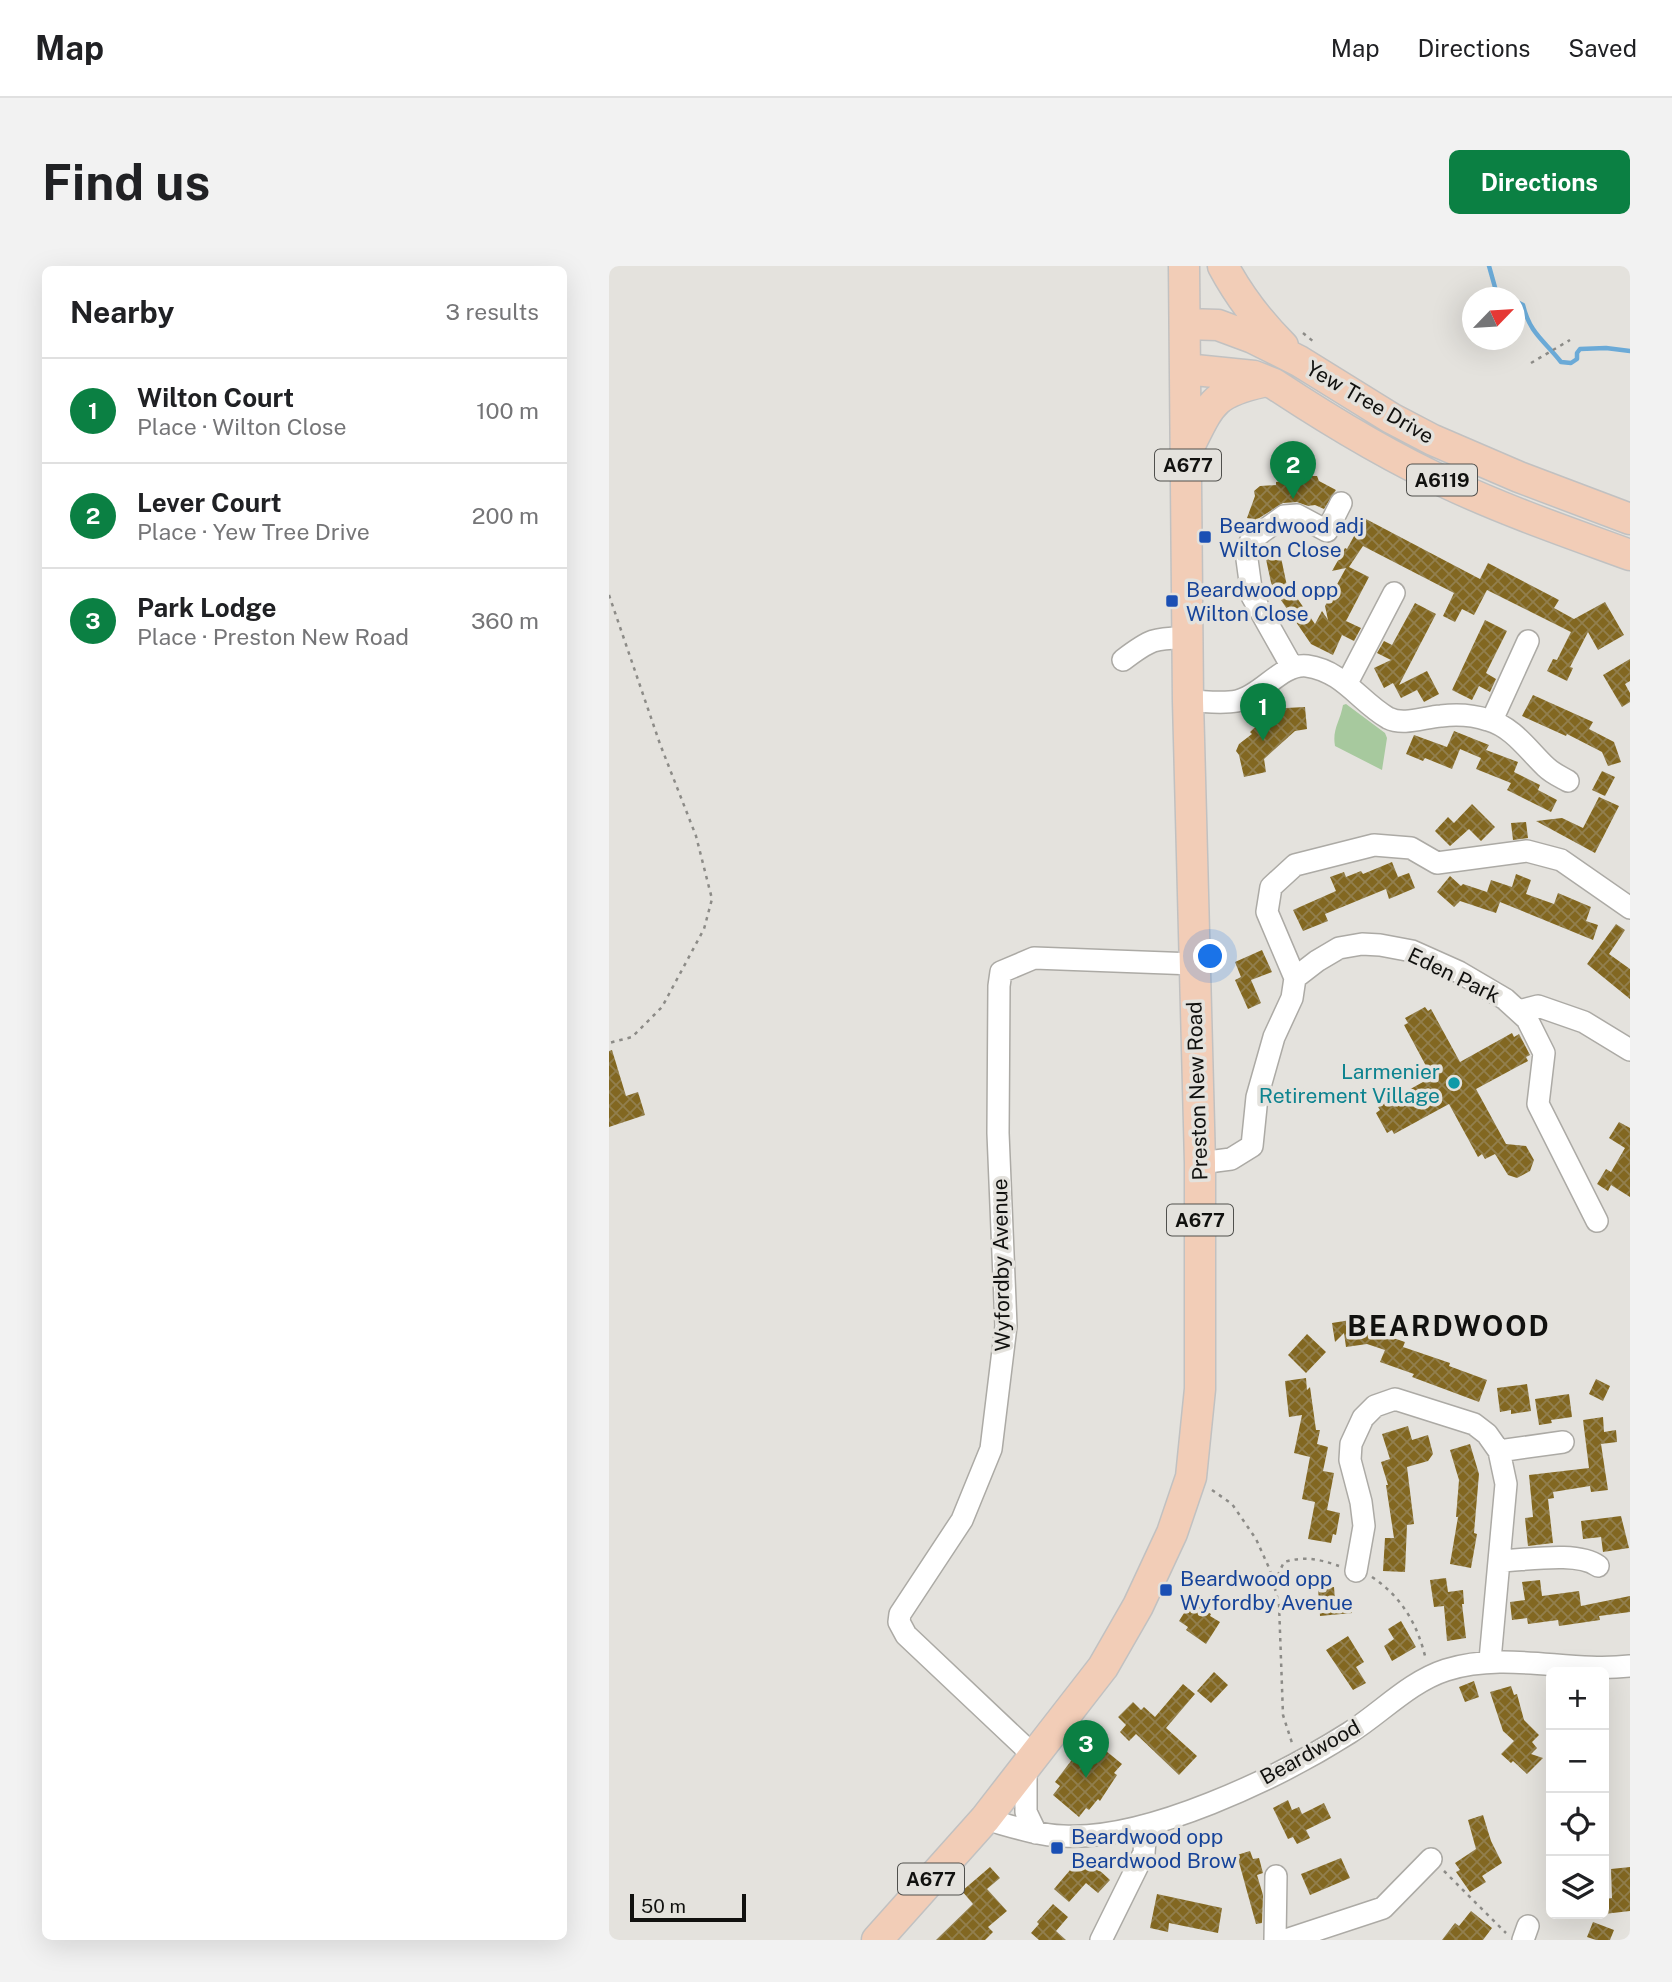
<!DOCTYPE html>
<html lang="en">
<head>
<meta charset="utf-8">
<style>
  :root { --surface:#fff; --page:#f2f2f2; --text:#202124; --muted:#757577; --line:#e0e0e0; --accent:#0b8043 }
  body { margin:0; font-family:"Public Sans",sans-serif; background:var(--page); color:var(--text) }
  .controls { position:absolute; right:21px; bottom:21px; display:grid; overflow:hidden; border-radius:10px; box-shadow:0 7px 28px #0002 }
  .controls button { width:63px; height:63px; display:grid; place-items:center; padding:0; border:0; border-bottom:2px solid var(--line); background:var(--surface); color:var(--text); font:35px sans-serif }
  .compass { position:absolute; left:853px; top:21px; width:63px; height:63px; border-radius:50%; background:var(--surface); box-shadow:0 7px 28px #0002; rotate:65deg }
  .scale { position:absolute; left:21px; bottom:18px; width:116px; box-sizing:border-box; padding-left:7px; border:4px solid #11110f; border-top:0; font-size:19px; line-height:24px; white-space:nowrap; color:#11110f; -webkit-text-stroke:5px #e4e2dd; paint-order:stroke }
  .you { position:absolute; left:602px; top:691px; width:24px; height:24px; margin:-18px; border:5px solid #fff; border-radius:50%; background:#1a73e8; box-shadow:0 0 0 10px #1a73e833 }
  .badge { display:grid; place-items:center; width:46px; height:46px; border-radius:50%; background:var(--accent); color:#fff; font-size:23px; font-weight:700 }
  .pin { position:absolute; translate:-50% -58px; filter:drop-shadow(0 2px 4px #0008) }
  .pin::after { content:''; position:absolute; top:37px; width:24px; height:21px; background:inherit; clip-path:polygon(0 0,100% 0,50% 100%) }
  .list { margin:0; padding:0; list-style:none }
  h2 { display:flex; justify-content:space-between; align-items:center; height:91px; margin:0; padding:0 28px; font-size:30px }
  h2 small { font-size:23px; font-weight:400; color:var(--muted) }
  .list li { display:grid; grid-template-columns:46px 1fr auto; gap:21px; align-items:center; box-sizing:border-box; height:105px; padding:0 28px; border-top:2px solid var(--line) }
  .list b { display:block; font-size:26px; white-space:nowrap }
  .list p { margin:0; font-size:23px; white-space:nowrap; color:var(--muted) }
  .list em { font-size:23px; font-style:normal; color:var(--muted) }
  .icon { flex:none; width:38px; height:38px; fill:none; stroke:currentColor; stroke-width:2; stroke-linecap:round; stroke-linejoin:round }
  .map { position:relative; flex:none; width:1021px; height:1674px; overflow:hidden; border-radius:10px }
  header { display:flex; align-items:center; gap:42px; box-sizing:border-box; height:98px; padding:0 35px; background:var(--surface); border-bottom:2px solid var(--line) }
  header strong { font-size:33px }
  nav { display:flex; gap:38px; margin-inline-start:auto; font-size:24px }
  .intro { display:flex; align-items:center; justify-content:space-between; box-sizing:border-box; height:168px; padding:0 42px }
  h1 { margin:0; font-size:49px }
  .button { padding:18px 32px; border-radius:10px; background:var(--accent); color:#fff; font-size:24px; font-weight:700 }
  main { display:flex; gap:42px; padding:0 42px }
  aside { flex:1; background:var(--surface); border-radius:10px; box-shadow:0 7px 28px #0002 }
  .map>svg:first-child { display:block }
  .green { fill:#a7c99e }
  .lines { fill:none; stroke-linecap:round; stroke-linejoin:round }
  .stream { stroke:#6baad7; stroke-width:4.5 }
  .building { fill:url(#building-cross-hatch) }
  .minor-casing { stroke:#acaaa5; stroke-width:24 }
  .highway-casing { stroke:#c1c1c1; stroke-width:33 }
  .path { stroke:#8c8b87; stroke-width:2.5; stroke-dasharray:3.5 5; stroke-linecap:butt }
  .minor { stroke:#fff; stroke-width:21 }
  .highway { stroke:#f2cdb7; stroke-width:30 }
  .transit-dot { fill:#1a4fb4; stroke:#e4e2dd; stroke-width:2.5 }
  .culture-dot { fill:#0f9aa8; stroke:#e4e2dd; stroke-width:2.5 }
  .labels { text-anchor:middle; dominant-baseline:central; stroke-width:7; stroke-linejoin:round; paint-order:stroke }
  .shield { fill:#e4e2dd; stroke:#50504d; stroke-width:2 }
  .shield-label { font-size:19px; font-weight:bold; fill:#11110f }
  .street-label { font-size:21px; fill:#11110f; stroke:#e4e2dd }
  .transit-label { font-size:21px; fill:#164399; stroke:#e4e2dd; text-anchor:start }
  .culture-label { font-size:21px; fill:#0d838f; stroke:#e4e2dd; text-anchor:end }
  .district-label { font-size:28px; font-weight:bold; letter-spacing:2px; fill:#11110f; stroke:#e4e2dd }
</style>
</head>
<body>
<header>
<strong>Map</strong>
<nav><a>Map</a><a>Directions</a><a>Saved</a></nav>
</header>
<div class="intro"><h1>Find us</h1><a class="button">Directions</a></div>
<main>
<aside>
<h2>Nearby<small>3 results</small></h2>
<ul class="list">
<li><span class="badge">1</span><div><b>Wilton Court</b><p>Place · Wilton Close</p></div><em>100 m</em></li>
<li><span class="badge">2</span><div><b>Lever Court</b><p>Place · Yew Tree Drive</p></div><em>200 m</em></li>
<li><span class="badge">3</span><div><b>Park Lodge</b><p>Place · Preston New Road</p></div><em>360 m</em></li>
</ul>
</aside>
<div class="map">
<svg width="1021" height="1674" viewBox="0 0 1021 1674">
  <defs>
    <pattern id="building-cross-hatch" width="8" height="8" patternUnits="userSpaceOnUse" patternTransform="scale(1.75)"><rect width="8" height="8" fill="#826721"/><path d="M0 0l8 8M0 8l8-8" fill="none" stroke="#927f4e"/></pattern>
  </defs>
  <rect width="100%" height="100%" fill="#e4e2dd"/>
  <path class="green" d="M737,438l39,29 2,5 -5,32 -47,-24c-3,-17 5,-24 8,-41z"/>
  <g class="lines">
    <path class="stream" d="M880,0l9,32
      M906,35l8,4c7,29 21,35 38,57l10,1 6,-4v-6l3,-4 26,-1 24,3"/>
  </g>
  <path class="building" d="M701,210h7l2,5 17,9 -12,19 -9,-4 -7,1 -11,-4 -14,1 -27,17 -9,-2 8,-22 -1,-5 6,-5 16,-1v-3z
    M755,252l116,61 8,-16 71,37 -5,8 20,11 31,-17 19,33 -26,15 -10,-18 -18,35 3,1 -6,13 -20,-10 6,-12 4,1 14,-28 -84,-42 -13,25 -12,-6 -7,13 -12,-6 11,-23 -91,-47 -14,21 20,10 -23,44 15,7 -7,13 -12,-6 -9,20 -22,-11 -39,-57 -8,-37 15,-2 8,38 1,-1 27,39 7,-13 6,9 -3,-14 21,-38 -14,3 13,-23 2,1z
    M806,337l21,11 -37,71 28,-14 12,23 -15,8 -7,-12 -16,8 -8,-15 -9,5 -10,-20 17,-8 -14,-7 7,-12 8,4z
    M876,354l22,11 -21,42 10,6 -6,13 -11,-6 -7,14 -20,-10z
    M1021,393v22l-5,3 5,9v9l-8,5 -19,-32z
    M924,429l60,27 -4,7 25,13 7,20 -13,4 -6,-14 -35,-18 -1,2 -44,-20z
    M672,440l5,2 19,-1 2,22 -12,2 -31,28 2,13 -22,5 -5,-22 -3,-4 3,-7 13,-10 -2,-2 25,-24z
    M845,465l35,14 -3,5 32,12 -4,10 26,13 -2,5 19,10 -6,12 -44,-22 4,-7 -35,-14 5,-11 -21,-9 -8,20 -27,-11 -2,3 -17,-7 8,-19 33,12z
    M993,505l13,6 -10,19 -13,-6z
    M990,531l20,9 -24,47 -59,-32 26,-3 21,10z
    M863,538l23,23 -14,14 -12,-12 -19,17 -15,-15 13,-14 6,6z
    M917,556l2,16 -15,2 -2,-17z
    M783,596l6,15 11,-4 6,15 -26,11 -3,-10 -61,25 3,7 -25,10 -10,-21 43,-19 -6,-14 14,-5 2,5 15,-6 2,3z
    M907,608l15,6 -5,14 28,10 4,-11 33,14 -5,14 12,4 -5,15 -93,-38 -4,11 -36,-12 -6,6 -17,-15 13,-16 11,10 2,-2 24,8 4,-12 21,7z
    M1007,658l9,6 -16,24 21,15v30l-43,-35z
    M653,684l10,22 -21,8 10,23 -13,6 -13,-29 6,-3 -6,-15z
    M816,741l3,4 3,-2 29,53 52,-29 2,4 5,-3 11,21 -4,2 2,4 -52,28 30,55 20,2 8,14 -4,11 -13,7 -9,-3 -13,-21 -10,5 -3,-5 -4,3 -29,-53 -55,30 -2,-4 -5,3 -11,-20 4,-3 -2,-3 54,-30 -28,-52 4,-2 -3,-5z
    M3,784l14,46 12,-4 7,23 -36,12v-76z
    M1010,856l11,6v69l-19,-12 -3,6 -11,-7 9,-15 5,3 14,-24 -16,-10z
    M754,1052l1,10 41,14 -2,5 47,16 -1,3 38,14 -8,22 -67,-25 2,-3 -34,-12 5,-12 -18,-6 -21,3 -2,-14 -9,9 -3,-19z
    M698,1068l19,18 -20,21 -18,-18z
    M697,1112l1,12 3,-3 6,43h4l-3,14 11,3 -5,24 11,2 -7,37 13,3 -4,22 -3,-1 -2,9 -23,-4 7,-37 -13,-3 8,-42 -16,-4 8,-38 -13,2 -4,-36z
    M987,1113l14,7 -7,15 -14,-7z
    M918,1118l4,27 -20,3v-4l-11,2 -3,-24z
    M960,1128l3,23 -21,3 1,3 -13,2 -4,-26z
    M994,1151l1,15 12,-2 1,12 -16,2 7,46 -17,2 -1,-6 -37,6 1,6 -6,1 5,44 -25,3 -3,-28 8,-1 -4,-42 60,-7 -6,-48z
    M799,1160l4,14 16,-5 5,19 -5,7 -21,6 7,57 -7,1 -2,47 -22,-1 2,-33h9l-8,-53h2l-7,-23 9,-3 -8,-25z
    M861,1178l9,30 -5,59 3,1 -6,34 -21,-4 8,-47h-2l3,-37 -9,-30z
    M1012,1250l8,32 -26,4 -2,-15 -18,2 -2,-18z
    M837,1312l2,14 15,-2 1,14h-2l4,34 -19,3 -3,-35 -10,1 -4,-27z
    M931,1314l2,16 37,-5 2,15 49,-10v16l-31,4 1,4 -41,6 -1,-6 -30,4 -1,-6 -15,2 -2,-18 15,-2 -3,-18z
    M725,1321l1,13 16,-1 1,14 -32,3 -2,-28z
    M582,1336l20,12 -1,2 10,6 -14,22 -20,-14 2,-3 -9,-6z
    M792,1355l15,26 -24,14 -8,-15 10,-7 -6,-10z
    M739,1370l16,26 -8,5 10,16 -13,7 -27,-40z
    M605,1406l14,13 -17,18 -14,-12z
    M865,1415l5,16 -14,5 -6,-15z
    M574,1418l12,10 -29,34 31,28 -18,19 -43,-41 -7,7 -9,-9 6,-7 -8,-8 15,-15 8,8 3,-3 11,10z
    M902,1420l3,9 3,-1 7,26 15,15 -7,7 5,6 -6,6 12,4 -16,16 -14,-13 -2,2 -10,-9 13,-13 -11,-10 -13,-39z
    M486,1476l27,22 -8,9 3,2 -17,26 -2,-2 -9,11 -3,-2 -7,9 -26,-22 7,-9 -5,-4 19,-25 3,3z
    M679,1534l4,10 7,-3 3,7 22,-11 7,15 -25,12 4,8 -13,6 -4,-7 -5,2 -15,-31z
    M874,1549l8,26 11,22 -20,13 4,6 -16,10 -14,-20 4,-2 -5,-7 21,-14 -8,-29z
    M641,1585l3,8 6,-1 4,15 -6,2 6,20 -1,28 -6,1 -19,-69z
    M476,1591l25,23 -12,13 -12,-10 -17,19 -15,-13 22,-26 2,2z
    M732,1592l9,20 -40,17 -9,-21z
    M381,1601l10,11 -13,11 20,22 -19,16 5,5 -8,8h-49l37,-36 -11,-13z
    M1021,1601v44l-26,3v-15l8,-1 -1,-29z
    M548,1628l65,14 -4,25 -49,-10 -1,9 -18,-4z
    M444,1638l15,13 -12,14 10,9h-27l-8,-7 8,-9 -2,-2z
    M862,1645l21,17 -9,12h-41l13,-17 4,3z
    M984,1656l21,8 -4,10h-14l-9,-3z"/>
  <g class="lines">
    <defs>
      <path id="minor" d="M514,394c26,-20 32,-23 65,-22
        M683,401l-40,-71 -6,-44 5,-12 33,-24 13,-1 30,16 14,-28
        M738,417l47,-90
        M579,435c15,0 34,3 49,0 25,-5 44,-38 70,-35 36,5 53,36 81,52 16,8 36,-1 53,-2 16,-2 32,-1 47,4 25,7 40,30 58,47 6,6 15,10 22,14
        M883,454l36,-79
        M686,712l22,-17 22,-13 23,-4 18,1 32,6 47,21 46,27 22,20 17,34 -6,51 59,117
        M910,745l19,-5 46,16 46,28
        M591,897l31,-4 21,-13 5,-49 17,-60 18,-39 3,-20 -28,-66 4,-25 24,-22 79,-20 37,3 26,15 90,-12 34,9 69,48
        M890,1185l64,-9
        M892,1295c26,-1 77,-10 97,5
        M747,1305l8,-45 -3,-24 -11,-42 1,-16 12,-26 12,-12 20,-7 79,25 13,10 12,17 7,33 -16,176
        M424,1489l-127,-120 -7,-13 1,-8 62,-94 29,-71 15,-123 -8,-193 1,-147 2,-14 33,-14 160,6
        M417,1498v48l10,21
        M376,1553c26,7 51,16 78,17 84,5 215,-58 286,-103 32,-20 60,-51 97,-63 62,-19 121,3 184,-4
        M492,1674l43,-87 2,-28
        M666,1674l1,-64
        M677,1674l97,-32 48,-49
        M914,1674l5,-14"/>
      <path id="highway" d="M614,0c16,30 36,56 60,80
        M577,58l32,1 35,13 46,23 92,57 42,22 86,37 111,42
        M576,103l69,7 20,8c56,37 115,73 177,101 58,27 119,48 179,70
        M580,181c22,-44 24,-54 73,-65
        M268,1674l108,-121 118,-152 35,-61 34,-73 19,-56 9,-88v-226l-12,-462 -4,-435"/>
    </defs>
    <use href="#minor" class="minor-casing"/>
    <use href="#highway" class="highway-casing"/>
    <path class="path" d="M694,67l11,9
      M922,97l39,-23
      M0,329l51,149 36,92 16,63 -8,30 -42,78 -30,30 -23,6
      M603,1224l20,14 24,35 14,31 9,34 4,111 10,31
      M763,1311c30,20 46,48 54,83
      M665,1317l10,-21c21,-6 35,-3 55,4
      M835,1605l62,62"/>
    <use href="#minor" class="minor"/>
    <use href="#highway" class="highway"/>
  </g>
  <g class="transit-dot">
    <rect x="589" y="264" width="14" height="14" rx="3.5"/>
    <rect x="556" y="328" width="14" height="14" rx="3.5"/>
    <rect x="550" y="1317" width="14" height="14" rx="3.5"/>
    <rect x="441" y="1575" width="14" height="14" rx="3.5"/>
  </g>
  <circle class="culture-dot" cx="845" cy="817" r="7"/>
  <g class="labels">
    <g class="shield">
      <rect x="546" y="183.5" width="66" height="31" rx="5"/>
      <rect x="798" y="198.5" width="70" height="31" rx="5"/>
      <rect x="558" y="938.5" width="66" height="31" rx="5"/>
      <rect x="289" y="1597.5" width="66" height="31" rx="5"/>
    </g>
    <g class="shield-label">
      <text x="579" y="199">A677</text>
      <text x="833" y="214">A6119</text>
      <text x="591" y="954">A677</text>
      <text x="322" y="1613">A677</text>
    </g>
    <g class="street-label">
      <text transform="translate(761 136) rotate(30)">Yew Tree Drive</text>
      <text transform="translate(845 709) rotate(26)">Eden Park</text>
      <text transform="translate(588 825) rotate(-92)">Preston New Road</text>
      <text transform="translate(392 999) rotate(-91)">Wyfordby Avenue</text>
      <text transform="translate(701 1486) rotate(-29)">Beardwood</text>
    </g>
    <g class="transit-label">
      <text x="610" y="259">Beardwood adj<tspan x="610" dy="24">Wilton Close</tspan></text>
      <text x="577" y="323">Beardwood opp<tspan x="577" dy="24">Wilton Close</tspan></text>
      <text x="571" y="1312">Beardwood opp<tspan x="571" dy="24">Wyfordby Avenue</tspan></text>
      <text x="462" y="1570">Beardwood opp<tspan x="462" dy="24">Beardwood Brow</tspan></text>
    </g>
    <g class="culture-label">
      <text x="831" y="805">Larmenier<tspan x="831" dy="24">Retirement Village</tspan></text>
    </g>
    <g class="district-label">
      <text x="840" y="1059">BEARDWOOD</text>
    </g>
  </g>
</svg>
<div class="controls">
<button>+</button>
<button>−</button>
<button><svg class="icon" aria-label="locate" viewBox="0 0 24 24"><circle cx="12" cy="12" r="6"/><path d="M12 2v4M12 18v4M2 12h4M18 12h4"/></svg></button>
<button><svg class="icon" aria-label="layers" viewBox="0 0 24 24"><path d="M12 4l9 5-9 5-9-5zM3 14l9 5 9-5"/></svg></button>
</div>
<svg class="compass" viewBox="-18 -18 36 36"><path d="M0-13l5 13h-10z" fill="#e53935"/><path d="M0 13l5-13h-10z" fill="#757577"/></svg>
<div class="scale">50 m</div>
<div class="you"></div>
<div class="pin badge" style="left:654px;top:475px">1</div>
<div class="pin badge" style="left:684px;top:233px">2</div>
<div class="pin badge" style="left:477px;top:1512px">3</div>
</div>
</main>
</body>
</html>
